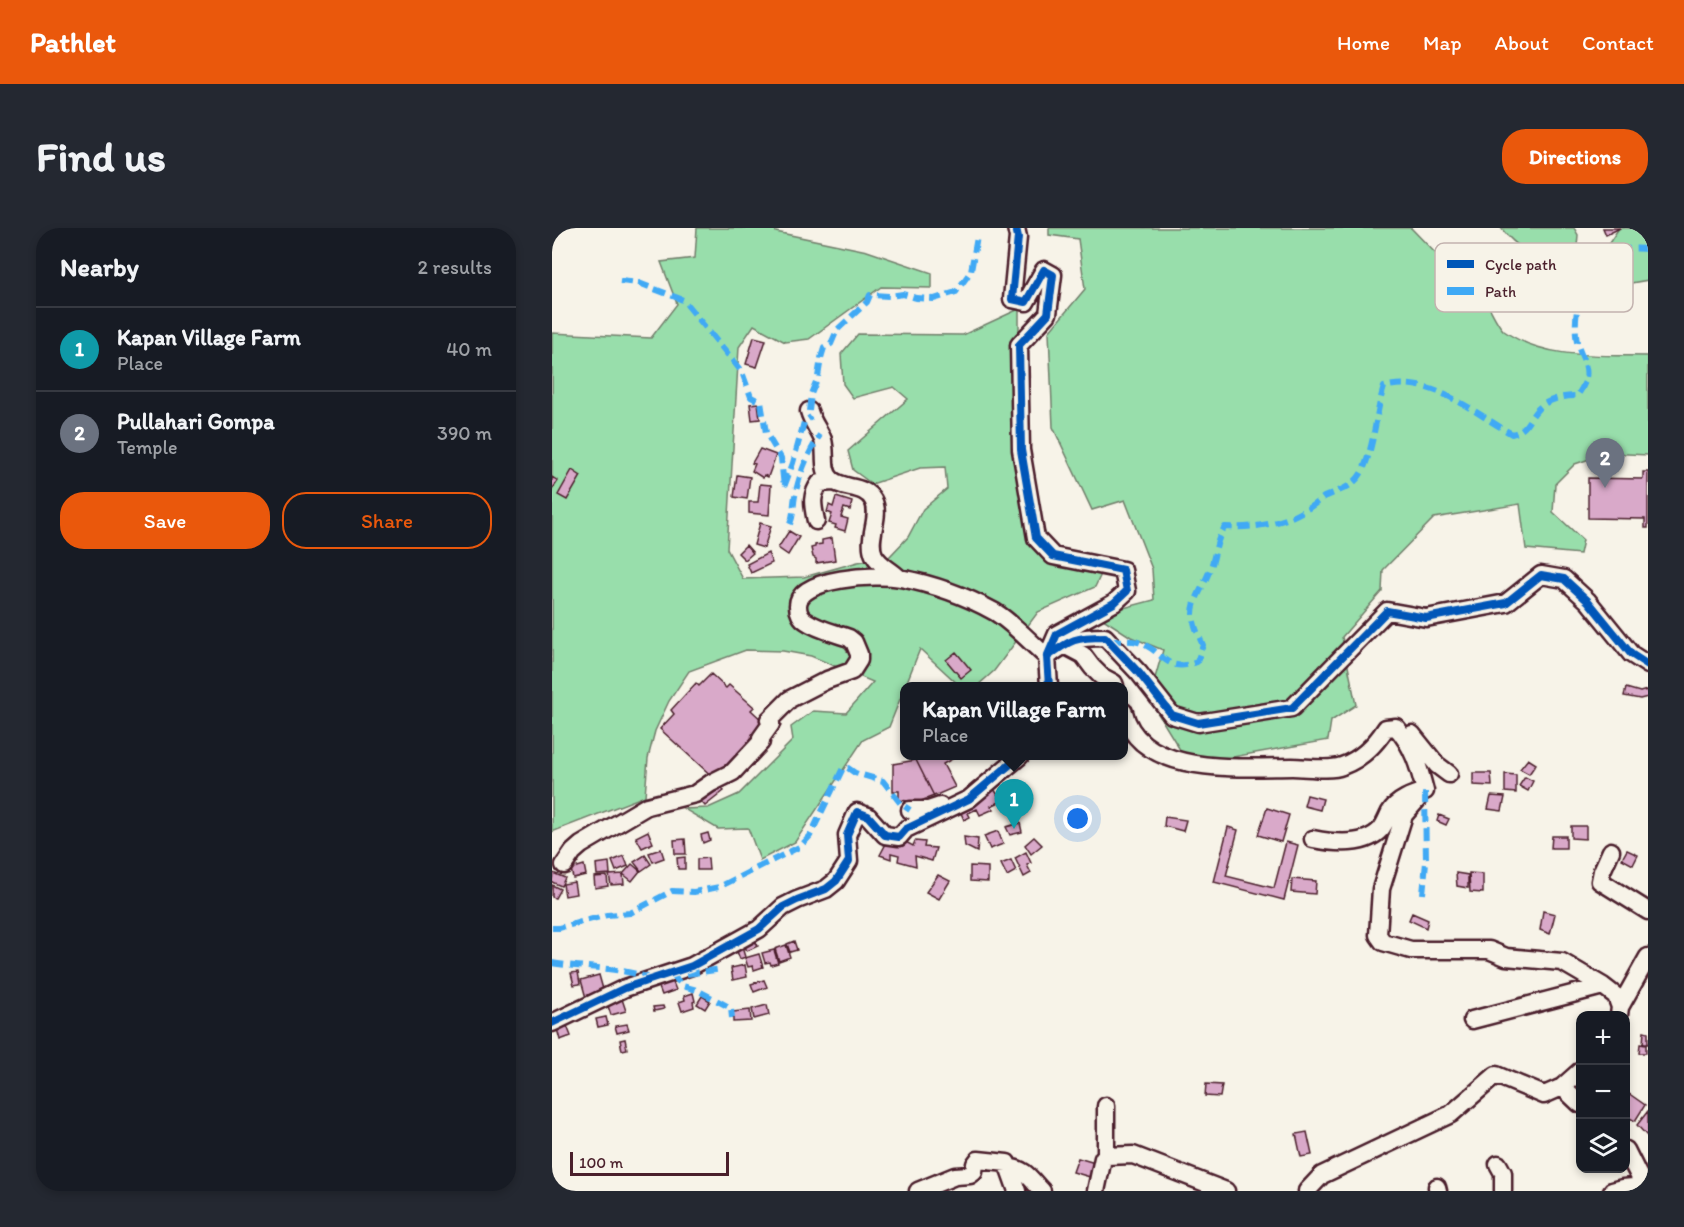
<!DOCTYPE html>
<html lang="en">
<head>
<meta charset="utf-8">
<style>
  :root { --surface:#171b24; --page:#242831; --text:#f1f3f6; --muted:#9ea1a6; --line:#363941; --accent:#ea580c }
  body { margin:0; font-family:Itim,sans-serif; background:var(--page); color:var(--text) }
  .controls { position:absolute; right:18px; bottom:18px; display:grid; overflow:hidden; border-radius:12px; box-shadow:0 3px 9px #0003 }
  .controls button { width:54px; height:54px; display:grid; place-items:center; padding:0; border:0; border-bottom:2px solid var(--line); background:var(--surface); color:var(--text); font:30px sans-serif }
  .scale { position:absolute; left:18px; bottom:15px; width:159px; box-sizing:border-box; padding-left:6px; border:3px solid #4a1f2b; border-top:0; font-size:16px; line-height:21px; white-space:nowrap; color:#4a1f2b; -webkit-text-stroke:4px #f7f3e8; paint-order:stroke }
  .you { position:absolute; left:526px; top:591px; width:21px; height:21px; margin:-15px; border:4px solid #fff; border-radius:50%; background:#1a73e8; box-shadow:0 0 0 9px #1a73e833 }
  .badge { display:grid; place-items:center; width:39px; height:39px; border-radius:50%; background:var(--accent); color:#fff; font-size:20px; font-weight:700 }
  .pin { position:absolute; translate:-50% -50px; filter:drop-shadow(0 2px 3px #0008) }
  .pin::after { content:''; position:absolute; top:32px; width:21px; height:18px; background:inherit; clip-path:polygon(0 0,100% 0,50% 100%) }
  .popup { position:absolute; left:348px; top:454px; width:228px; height:78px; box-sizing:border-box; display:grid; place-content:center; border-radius:12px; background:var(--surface); filter:drop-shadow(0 2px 4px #0005); font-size:20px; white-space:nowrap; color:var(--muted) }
  .popup b { font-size:22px; color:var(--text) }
  .popup::after { content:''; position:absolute; left:50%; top:100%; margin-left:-12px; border:12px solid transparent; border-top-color:var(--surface) }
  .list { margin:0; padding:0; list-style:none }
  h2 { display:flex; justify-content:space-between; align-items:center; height:78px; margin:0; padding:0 24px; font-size:26px }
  h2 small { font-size:20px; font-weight:400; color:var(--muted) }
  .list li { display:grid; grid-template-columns:39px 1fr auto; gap:18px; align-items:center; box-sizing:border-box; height:84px; padding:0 24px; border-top:2px solid var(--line) }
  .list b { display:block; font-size:22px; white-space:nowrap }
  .list p { margin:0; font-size:20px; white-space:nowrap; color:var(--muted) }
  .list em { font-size:20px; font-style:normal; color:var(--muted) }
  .actions { display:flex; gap:12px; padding:18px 24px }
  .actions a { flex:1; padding:14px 0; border:2px solid var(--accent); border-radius:24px; text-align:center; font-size:21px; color:var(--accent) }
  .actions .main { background:var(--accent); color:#fff }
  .icon { flex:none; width:33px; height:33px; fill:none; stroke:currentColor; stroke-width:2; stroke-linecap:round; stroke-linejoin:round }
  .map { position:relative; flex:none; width:1096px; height:963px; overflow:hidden; border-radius:24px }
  header { display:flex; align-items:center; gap:36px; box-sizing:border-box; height:84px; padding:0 30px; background:var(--accent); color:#fff }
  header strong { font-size:28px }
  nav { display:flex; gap:33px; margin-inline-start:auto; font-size:21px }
  .intro { display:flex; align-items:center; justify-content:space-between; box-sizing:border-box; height:144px; padding:0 36px }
  h1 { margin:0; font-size:42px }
  .button { padding:15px 27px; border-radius:24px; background:var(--accent); color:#fff; font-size:21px; font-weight:700 }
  main { display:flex; gap:36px; padding:0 36px }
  aside { flex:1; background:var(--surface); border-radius:24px; box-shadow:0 3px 9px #0003 }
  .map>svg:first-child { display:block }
  .green { fill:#98deab; stroke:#717e6b; stroke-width:1.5 }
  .building { fill:#d9a9c9; stroke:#4a1f2b; stroke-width:1.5 }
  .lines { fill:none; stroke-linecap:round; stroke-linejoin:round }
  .minor-casing { stroke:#4a1f2b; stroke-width:21 }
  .minor { stroke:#f7f3e8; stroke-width:16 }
  .quiet { stroke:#3fa9f5; stroke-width:6; stroke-dasharray:12 6; stroke-linecap:butt }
  .cycleway-casing { stroke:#f7f3e8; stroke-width:11 }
  .cycleway { stroke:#0057b8; stroke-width:8 }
  .key { fill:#f7f3e8; stroke:#c3b3af; stroke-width:1.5 }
  .key-label { font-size:16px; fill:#4a1f2b }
</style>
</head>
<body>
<header>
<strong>Pathlet</strong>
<nav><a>Home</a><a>Map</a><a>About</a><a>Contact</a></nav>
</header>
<div class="intro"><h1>Find us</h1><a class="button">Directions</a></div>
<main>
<aside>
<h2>Nearby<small>2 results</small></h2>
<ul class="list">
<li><span class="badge" style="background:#0f9aa8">1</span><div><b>Kapan Village Farm</b><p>Place</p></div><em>40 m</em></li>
<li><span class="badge" style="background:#6b7280">2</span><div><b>Pullahari Gompa</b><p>Temple</p></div><em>390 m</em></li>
</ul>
<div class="actions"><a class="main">Save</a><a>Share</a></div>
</aside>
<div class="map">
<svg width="1096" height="963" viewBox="0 0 1096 963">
  <rect width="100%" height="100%" fill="#f7f3e8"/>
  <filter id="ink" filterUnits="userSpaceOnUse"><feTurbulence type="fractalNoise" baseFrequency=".0167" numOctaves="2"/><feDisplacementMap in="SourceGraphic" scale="12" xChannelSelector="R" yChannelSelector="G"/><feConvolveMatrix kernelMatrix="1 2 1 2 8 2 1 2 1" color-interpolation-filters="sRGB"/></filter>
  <g filter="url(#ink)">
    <path class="green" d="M145,0h78l1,4 91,19 65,22v15l-51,-1 -72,52 -24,3 -31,-17 -15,22 -12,202 16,30 61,-2 54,-15 31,-5 19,-20 15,-28 24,-20 -2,-22 -25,1 -48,16 -19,-14 -5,-19 60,-52 -14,-12 -41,11 -10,-14 -2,-30 17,-20 105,1 56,-26v125l15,77 22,43 47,16 -8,17 -57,25 -44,59 -17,15h-17l-40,-37 -31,78 -26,13 -68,102 -35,18 -12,-32 -30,1 -34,-20 24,-1 31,-14 54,-54 -2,-13 22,-16 33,2 27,-31 -62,-26 -28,-5 -37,-1 -57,21 -20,30 -14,30 -7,27 -3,38 -93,36v-499l99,5 26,-34 -16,-42 34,-4z
      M497,0h362l30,31 14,7 22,-15 21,23 -15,21c5,9 14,30 21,36 41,29 97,24 144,25v99l-41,-2 -32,11 -20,20 -2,28 30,28 -3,14 -54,-5 -6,-45 -86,14 -51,52 -1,21 -40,46 14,68 -25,16 -3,19 -112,20 -34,-7 -33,-54 14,-49 -32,-13 -34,-22 57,-15 -2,-31 -27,-69 -33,10 -39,-83 -4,-95 36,-43 -7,-50 -29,-4z
      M949,0h73l4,7 -2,23c-3,2 -9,6 -13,6 -21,2 -50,-20 -62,-36z
      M1067,0h29v52l-34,6 -24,-14z"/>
    <path class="building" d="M1051,0h17l-14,7z
      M202,109l12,3 -9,27 -11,-3z
      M206,175l2,16 -8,1 -2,-16z
      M208,221l16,6 -8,22 -4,-2 -1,3 -11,-7 3,-7 -3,-1z
      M20,242l9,6 -14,24 -9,-5z
      M1091,244h5v56h-3v-9l-57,-1v-40l55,1z
      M185,247l13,2 -3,22 -13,-2z
      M0,249l6,4 -6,9z
      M208,256l11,1 -2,30 -20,-2v-11h9z
      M284,269l16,5 -2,8 -6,-2 -3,9 7,2 -3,12 -10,-3 1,-3 -7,-2 3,-9 -5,-2 2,-7 4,2z
      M208,295l11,3 -7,22 -10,-3z
      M237,303l10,6 -11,18 -10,-7z
      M280,310l3,22 -19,3v-4l-3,-2 -2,-9 4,-1v-2l7,-1v-4z
      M194,317l7,8 -8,7 -7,-7z
      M216,325l4,10 -21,10 -4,-9z
      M404,424l15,18 -10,8 -15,-18z
      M159,446l15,14 3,-3 25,22 -3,3 15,14 -33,46 -5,-5 -13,14 -55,-50 14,-15 -3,-4 25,-27 3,3z
      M1074,460l14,4 7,-2 1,7 -8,2 -16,-3z
      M378,528h8l2,2 9,-2 3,3 -9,5 12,23 -21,9 -18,-36z
      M976,531l8,5 -7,10 -9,-5z
      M364,532l18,36 -16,6 -19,-2v-9h-6v-27z
      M921,545h18l1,13 -19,-1z
      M953,546l11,1v18l-11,-1z
      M973,549l8,4 -5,10 -9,-5z
      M165,555l7,8 -19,15 -7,-8z
      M442,561l8,12 -11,5 3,3 -14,6 -3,-6 -9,4 2,4 -6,3 -3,-7 -10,5 -6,-6z
      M755,567l16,4 -3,11 -16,-4z
      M939,568l14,1 -3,14 -14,-2z
      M715,580l22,7 -8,27 -23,-7z
      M887,587l10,4 -3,6 -9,-4z
      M613,589l21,3 -3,11 -19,-5z
      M468,595l2,9 -12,3 -4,-8z
      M1019,598h15v13l-15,-1z
      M676,599l10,3 -12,46 48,12 12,-46 12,3 -14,55 -70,-18z
      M96,603l5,12 -11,5 -6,-11z
      M446,603l5,13 -13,5 -6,-13z
      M156,605l2,7 -7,3 -2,-8z
      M1000,608h14v12h-15z
      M412,609l14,2 -1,13 -12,-6z
      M482,609l8,8 -11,9 -6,-9z
      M133,611l1,15h-11l-1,-14z
      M348,611l13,7 2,-5 10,1 -1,5 12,1 -4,13 -17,-5 1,10 -18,-5 1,-6 -8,-2v6l-11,-4 8,-15z
      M109,621l3,9 -11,4 -4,-9z
      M1075,622l11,5 -5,10 -11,-6z
      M474,624l5,11 -4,2 4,8 -7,4 -9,-19z
      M93,627l6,9 -10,7 -7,-9z
      M72,628l4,10 -12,5 -4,-10z
      M133,629v12h-7l-1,-11z
      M156,630l1,12h-12v-11z
      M459,632l5,11 -9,5 -6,-12z
      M57,634l1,12 -13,1 -1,-11z
      M80,636l8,7 -8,10 -9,-7z
      M32,637l2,10 -13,3 -2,-9z
      M418,638l18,1v15l-18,-1z
      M1,645l12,5 -4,8 -9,-4z
      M904,645l12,2v13l-11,-2z
      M917,645l14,1v19l-13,-1z
      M71,646l1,10 -13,1 -2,-10z
      M386,647l12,6 -11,18 -13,-7z
      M55,648l1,10 -13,2 -1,-11z
      M740,651l24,2 -1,13 -24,-2z
      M22,654l2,12 -11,2 -2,-12z
      M0,657l8,4 -5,9 -3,-1z
      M991,683l12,3 -5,20 -10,-4z
      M860,685l16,7 -2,8 -17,-8z
      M202,710l4,8 -11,5 -4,-9z
      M242,713l3,9 -7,2 -3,-8z
      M234,717l4,12 -11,4 -4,-12z
      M190,719l3,10 -5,2 -4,-10z
      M222,722l4,13 -7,2 -1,-3 -5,1 -3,-10z
      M207,726l4,13 -9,3 -1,-4 -5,1 -3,-9z
      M193,737l2,12 -14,3 -2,-12z
      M26,744l2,12 -6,1 -3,-12z
      M47,747l5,18 -18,5 -5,-18z
      M120,752l4,10 -14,5 -4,-10z
      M212,752l3,7 -13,5 -3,-8z
      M141,765l2,8 -2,1 1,5 -12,4 -3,-9 6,-2 -1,-4z
      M150,768l8,5 -5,8 -8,-5z
      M70,771l4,12 -15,4 -4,-12z
      M215,777l2,10 -15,4 -2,-10z
      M111,778l1,3 -10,2 -1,-4z
      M198,782l1,11 -18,1v-10z
      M54,789l2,8 -10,2 -2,-8z
      M75,796l2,6 -12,3 -2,-7z
      M15,798l4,10 -11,4 -3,-11z
      M1092,803l4,1v12h-5z
      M73,811l2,10 -5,1 -2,-10z
      M1088,816l6,1v8h-7z
      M654,856l16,1 -2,12 -15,-1z
      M1076,865l17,12 -10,16 -9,-5v-18z
      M1096,883v26l-11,-12z
      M755,904l5,23 -11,2 -5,-23z
      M526,930l17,5 -5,14 -17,-5z"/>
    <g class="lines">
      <defs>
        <path id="minor" d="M464,0l2,9 -6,62 14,3 18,-32 9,5 -5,39 -29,31 2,105 15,88 17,18 70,14 4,21 -13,12 -57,31 -10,23 2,29
          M257,183c3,11 10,19 14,29 4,13 -2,31 9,40 12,10 32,4 41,20 9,16 -7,38 1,55 6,11 16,14 24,22
          M264,293c-3,-15 -6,-25 4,-38l13,-1
          M512,417l19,10 9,12 9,9 13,7 1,3
          M495,429c24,-18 29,-20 58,-20l34,36 33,42 26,8 94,-15 95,-97 39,7 80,-15 35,-28 23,4 24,22 43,53 17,11
          M572,484c15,65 118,55 168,55 14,0 38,4 50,-1 20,-7 33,-21 44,-38l10,-1c17,19 23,40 29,64 -13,4 -28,9 -35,21 -3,6 -5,12 -9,17 -16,18 -48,14 -68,10
          M860,506l25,31 12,9
          M865,566v6l-13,15 -23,74 -3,46 5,7 28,8h78l17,7 56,5 41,24 13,10 4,11
          M358,582h18l12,-4
          M1059,623l-9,20 -2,10 48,30
          M12,637l9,-13 8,-7 66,-39 48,-12 16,-11 22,-11 28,-30v-4l10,-14 -2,-4 21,-21 37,-19 25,-9 7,-11v-6l-5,-12 -5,-4c-14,-5 -32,-9 -43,-17 -5,-3 -8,-9 -8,-15 -1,-29 81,-32 102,-28 32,6 66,18 95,34 18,11 36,31 52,45
          M1067,787l1,-8 28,-50
          M920,792l131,-34
          M0,795l73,-35 67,-22 67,-37 24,-22 14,-7 29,-11 10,-8 13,-20 -2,-26 10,-23 11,4 17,19 14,2 7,-8 63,-30 51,-43
          M1028,843l-18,16 18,17
          M1074,922l18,36 4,2
          M554,928l27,-1 93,36
          M946,936l5,9v18
          M456,940c17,-1 24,13 34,23
          M885,959l1,4
          M366,963l37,-15 15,-1 4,-3 1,-8 3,-4 29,3 10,28
          M544,963l7,-33 3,-2v-50
          M755,963l15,-16 129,-61 45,-39 48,20 18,-8
          M1060,963l11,-3 21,-2"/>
      </defs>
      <use href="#minor" class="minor-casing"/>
      <use href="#minor" class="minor"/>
      <path class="quiet" d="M68,53l19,2 44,17 59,72 9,25 10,5 5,31 15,25 3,29 9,-24 11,-41 7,-5
        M257,183l2,-17 7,-17 3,-19 3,-10 7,-4 6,-14 30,-28 3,-7 19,1 14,-2 13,4 18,1 22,-7 15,-21 6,-34
        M238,296c4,-9 3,-18 5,-28 4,-21 13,-43 25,-61
        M558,413c9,0 20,-1 28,1 27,9 26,32 59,20l6,-17c-20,-40 -6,-41 8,-78 5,-14 5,-28 14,-40 28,1 55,-2 80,-17 7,-3 13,-9 19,-13 14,-6 30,-10 38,-25 13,-27 13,-57 22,-85 47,-13 90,26 128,47 16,-5 14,-11 24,-23 10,-12 27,-15 41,-15 21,-29 1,-35 -1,-61 -2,-28 7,-63 31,-79 12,-8 28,-8 41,-7
        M871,666l3,-32 -1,-71
        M0,700h7l48,-13 23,-2 42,-22 22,1 25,-5 82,-41 9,-10 33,-68h5l7,5 28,8 18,23 9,6
        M0,735c36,6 65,3 100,16
        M119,746l12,12 14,4 34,18 1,10
        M135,746l35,-5"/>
      <defs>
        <path id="cycleway" d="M464,0l2,9 -6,62 14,3 18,-32 9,5 -5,39 -29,31 2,105 15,88 17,18 70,14 4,21 -13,12 -57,31 -10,23 2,29
          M495,429c24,-18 29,-20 58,-20l34,36 33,42 26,8 94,-15 95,-97 39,7 80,-15 35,-28 23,4 24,22 43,53 17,11
          M0,795l73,-35 67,-22 67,-37 24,-22 14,-7 29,-11 10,-8 13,-20 -2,-26 10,-23 11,4 17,19 14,2 7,-8 63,-30 51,-43"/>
      </defs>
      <use href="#cycleway" class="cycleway-casing"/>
      <use href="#cycleway" class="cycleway"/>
    </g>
  </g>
  <rect x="883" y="15" width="198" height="69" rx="9" class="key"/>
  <rect x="895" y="32" width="27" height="8" fill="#0057b8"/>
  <rect x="895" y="59" width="27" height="8" fill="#3fa9f5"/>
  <g class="key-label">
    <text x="933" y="42">Cycle path</text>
    <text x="933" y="69">Path</text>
  </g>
</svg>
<div class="controls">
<button>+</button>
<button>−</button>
<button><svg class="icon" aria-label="layers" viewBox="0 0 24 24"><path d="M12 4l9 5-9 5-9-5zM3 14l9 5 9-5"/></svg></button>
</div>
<div class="scale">100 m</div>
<div class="you"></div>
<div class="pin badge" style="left:462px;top:601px;background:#0f9aa8">1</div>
<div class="popup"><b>Kapan Village Farm</b>Place</div>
<div class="pin badge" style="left:1053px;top:260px;background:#6b7280">2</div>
</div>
</main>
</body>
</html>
